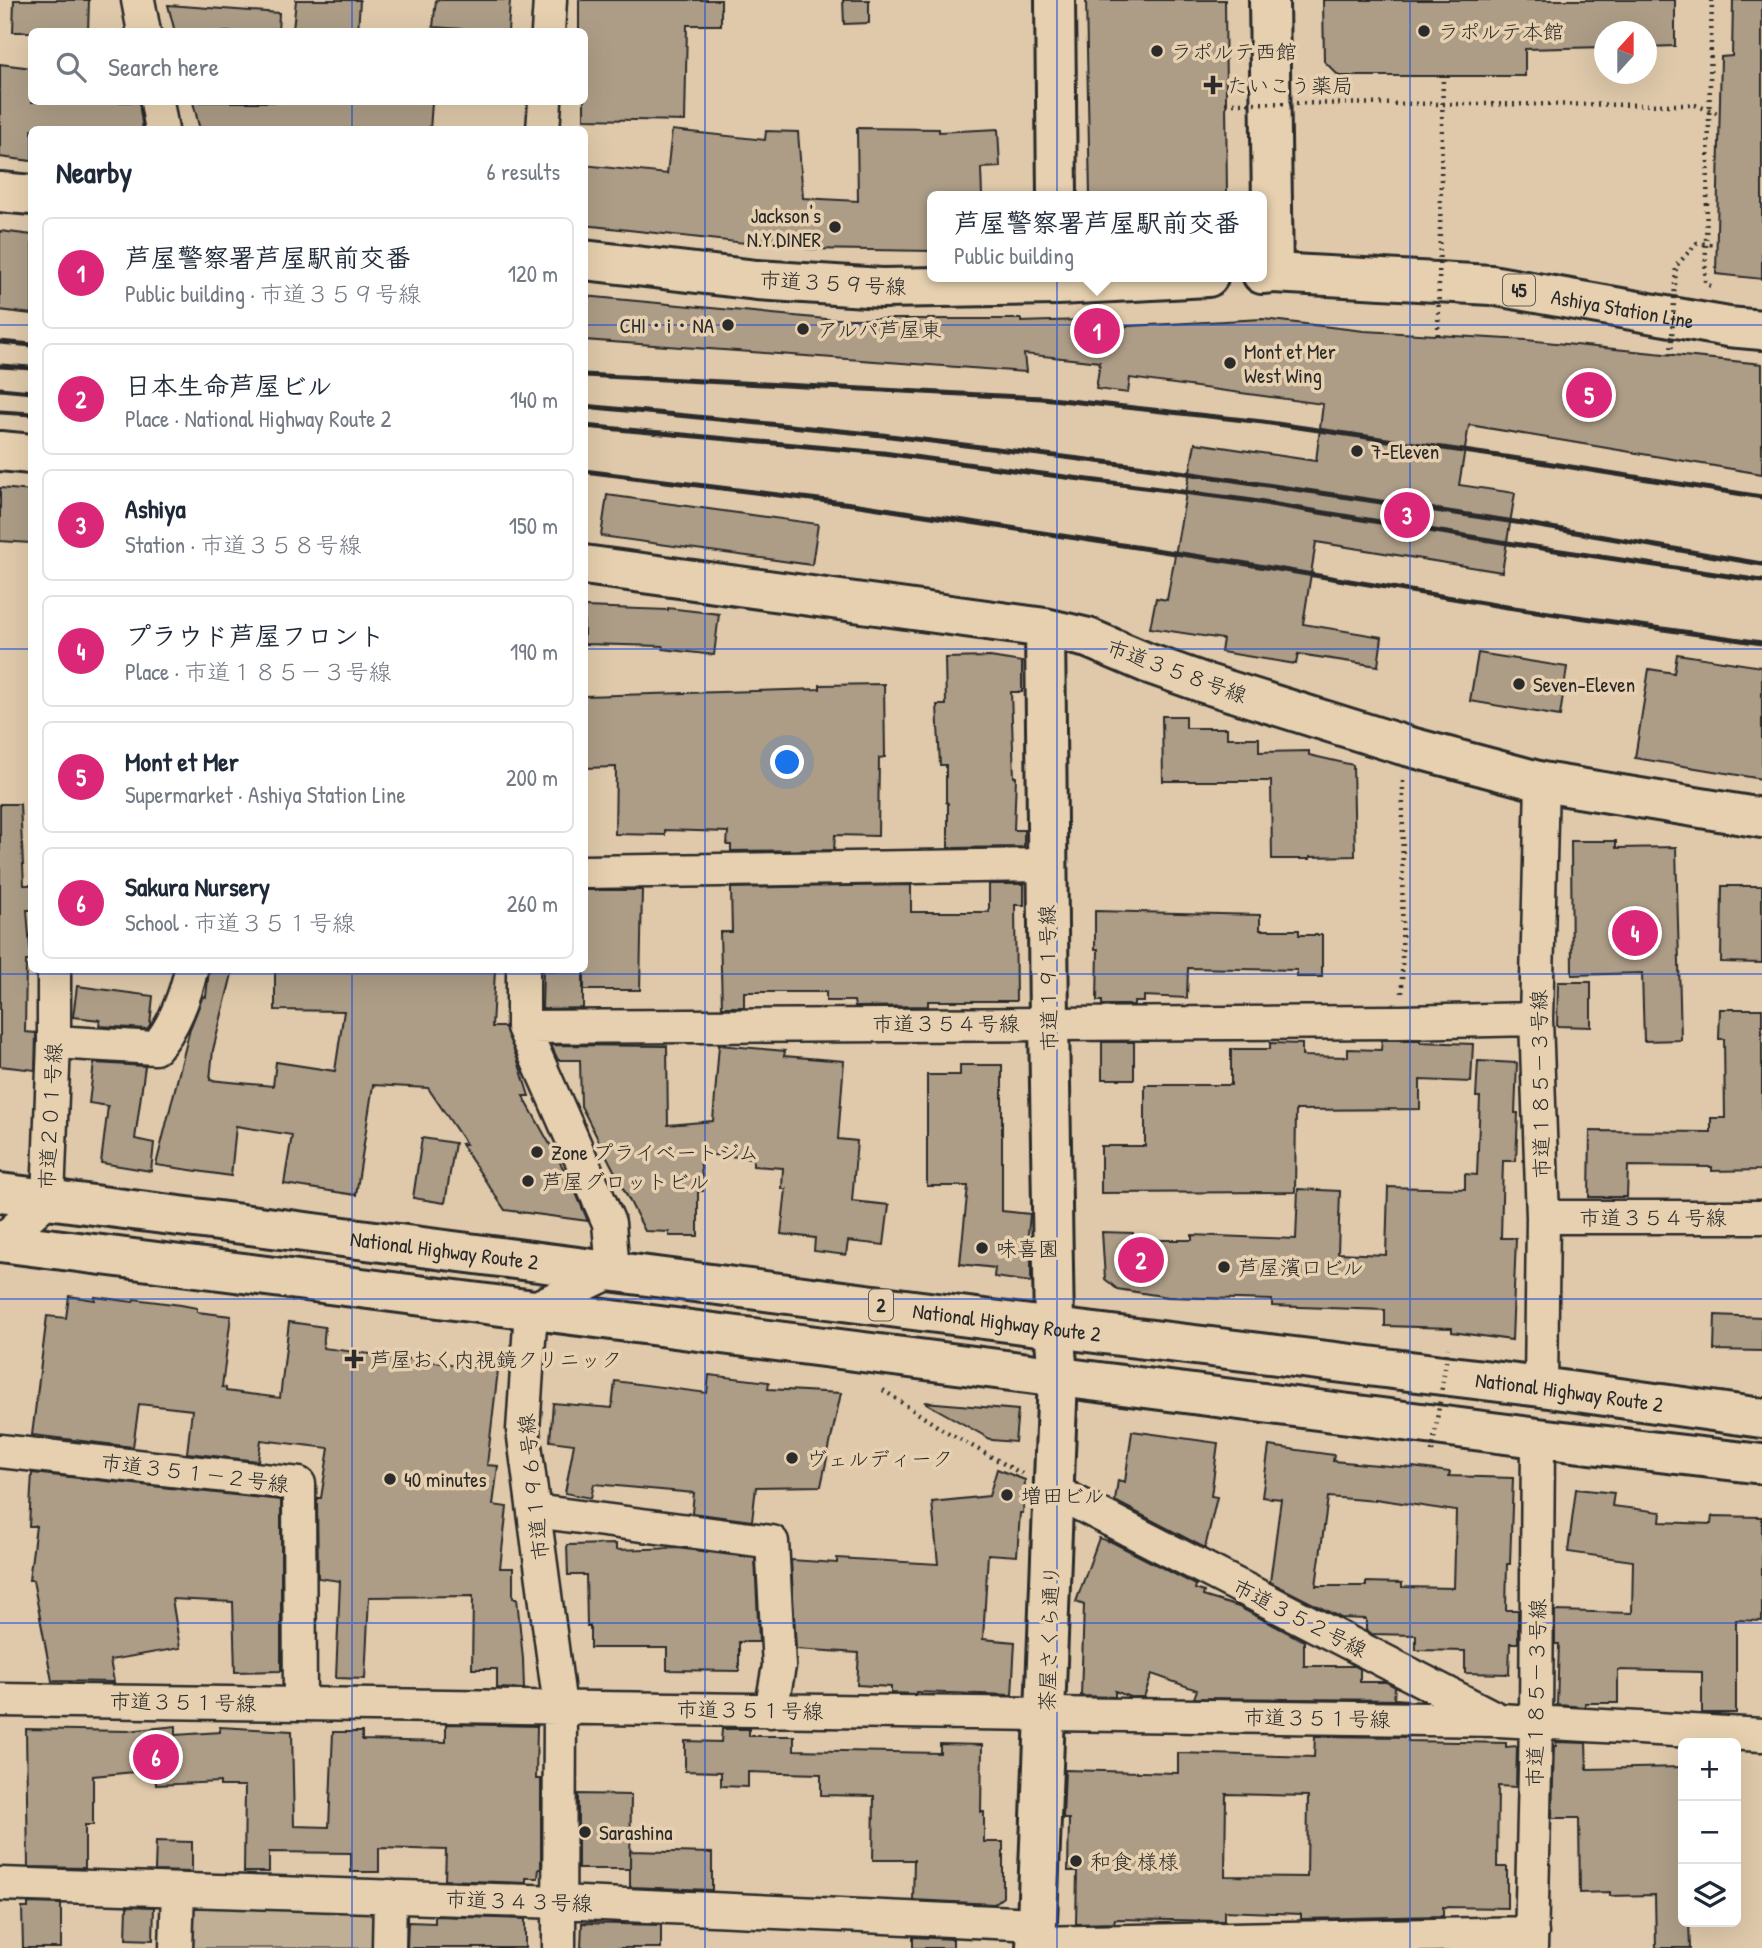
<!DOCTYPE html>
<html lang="en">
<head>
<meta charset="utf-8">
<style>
  :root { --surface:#fff; --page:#f2f2f3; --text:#1f2937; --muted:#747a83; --line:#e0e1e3; --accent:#db2777 }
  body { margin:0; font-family:"Patrick Hand","Klee One",sans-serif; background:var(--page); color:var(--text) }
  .controls { position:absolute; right:21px; bottom:21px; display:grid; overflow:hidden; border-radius:10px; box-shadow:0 7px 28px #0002 }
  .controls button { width:63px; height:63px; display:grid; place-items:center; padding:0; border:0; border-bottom:2px solid var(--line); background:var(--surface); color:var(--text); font:35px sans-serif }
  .compass { position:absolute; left:1594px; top:21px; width:63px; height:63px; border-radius:50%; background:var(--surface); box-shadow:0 7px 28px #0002; rotate:21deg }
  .you { position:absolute; left:788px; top:763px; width:24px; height:24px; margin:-18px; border:5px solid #fff; border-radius:50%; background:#1a73e8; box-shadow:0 0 0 10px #1a73e833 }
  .badge { display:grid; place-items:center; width:46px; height:46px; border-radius:50%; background:var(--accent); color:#fff; font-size:23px; font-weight:700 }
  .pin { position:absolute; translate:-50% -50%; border:4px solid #fff; box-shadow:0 2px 7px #0006 }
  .popup { position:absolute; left:927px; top:191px; width:340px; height:91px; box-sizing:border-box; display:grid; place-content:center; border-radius:10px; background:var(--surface); filter:drop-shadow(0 2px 5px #0005); font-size:23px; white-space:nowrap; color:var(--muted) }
  .popup b { font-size:26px; color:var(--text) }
  .popup::after { content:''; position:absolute; left:50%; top:100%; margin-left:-14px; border:14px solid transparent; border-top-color:var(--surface) }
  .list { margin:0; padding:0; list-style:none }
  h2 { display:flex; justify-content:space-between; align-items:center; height:91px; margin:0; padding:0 28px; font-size:30px }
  h2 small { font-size:23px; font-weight:400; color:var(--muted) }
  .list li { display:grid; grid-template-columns:46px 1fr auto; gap:21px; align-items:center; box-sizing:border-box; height:112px; margin:0 14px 14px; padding:0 14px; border:2px solid var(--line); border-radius:10px }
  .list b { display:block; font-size:26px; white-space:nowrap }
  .list p { margin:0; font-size:23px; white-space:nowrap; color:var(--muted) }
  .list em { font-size:23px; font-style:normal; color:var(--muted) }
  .icon { flex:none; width:38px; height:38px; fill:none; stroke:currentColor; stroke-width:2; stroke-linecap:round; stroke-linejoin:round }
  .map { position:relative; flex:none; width:1762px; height:1948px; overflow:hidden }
  .search { position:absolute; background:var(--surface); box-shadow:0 7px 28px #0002; left:28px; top:28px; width:560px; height:77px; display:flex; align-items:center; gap:18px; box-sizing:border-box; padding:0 24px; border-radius:10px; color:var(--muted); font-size:26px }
  .panel { position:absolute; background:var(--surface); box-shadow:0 7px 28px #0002; left:28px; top:126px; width:560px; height:847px; border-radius:10px }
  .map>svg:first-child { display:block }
  .green { fill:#c0af94; stroke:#766d60; stroke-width:2 }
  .building { fill:#ad9d87; stroke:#2b2b2b; stroke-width:2; fill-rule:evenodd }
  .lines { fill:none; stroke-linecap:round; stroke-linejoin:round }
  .minor-casing { stroke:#2b2b2b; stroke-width:37 }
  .tertiary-casing { stroke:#2b2b2b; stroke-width:44 }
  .primary-casing { stroke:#2b2b2b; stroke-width:44 }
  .trunk-casing { stroke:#2b2b2b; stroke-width:44 }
  .path { stroke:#2b2b2b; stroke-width:4.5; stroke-dasharray:2 5; stroke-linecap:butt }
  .minor { stroke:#e6d0af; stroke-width:32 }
  .tertiary { stroke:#e6d0af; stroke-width:38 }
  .primary { stroke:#e6d0af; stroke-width:38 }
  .trunk { stroke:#e6d0af; stroke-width:38 }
  .rail { stroke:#2b2b2b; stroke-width:5 }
  .path-bridge { stroke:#2b2b2b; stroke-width:4.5; stroke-dasharray:2 5; stroke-linecap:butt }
  .grid { fill:none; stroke:#1d4ed8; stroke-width:2; stroke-opacity:0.55 }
  .poi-dot { fill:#2b2b2b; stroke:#e6d0af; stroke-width:2.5 }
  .labels { text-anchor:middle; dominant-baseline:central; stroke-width:7; stroke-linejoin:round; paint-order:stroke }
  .shield { fill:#e6d0af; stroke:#635c53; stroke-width:2 }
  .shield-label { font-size:19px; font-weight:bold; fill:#2b2b2b }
  .poi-label { font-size:21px; fill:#2b2b2b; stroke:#e6d0af; text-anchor:start }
  .street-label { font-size:21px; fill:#2b2b2b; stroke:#e6d0af }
</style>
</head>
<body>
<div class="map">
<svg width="1762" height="1948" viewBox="0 0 1762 1948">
  <rect width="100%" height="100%" fill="#dfc9aa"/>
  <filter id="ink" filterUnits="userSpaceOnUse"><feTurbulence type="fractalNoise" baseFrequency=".0143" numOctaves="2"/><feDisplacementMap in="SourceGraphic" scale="14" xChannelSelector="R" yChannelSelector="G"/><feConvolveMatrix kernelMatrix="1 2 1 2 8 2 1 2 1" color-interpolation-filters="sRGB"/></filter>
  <g filter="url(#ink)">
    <path class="green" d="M197,1902l165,4 15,15v27h-195l1,-33z"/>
    <path class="building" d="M14,0h75l-1,32h-75z
      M296,0h64l-2,32 -65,-2z
      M436,0h74l-2,32 -75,-5z
      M579,0h142v25h-34l-2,96 -101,-2v-87h-5z
      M843,0h26v23l-25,1z
      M1086,0h139l2,196h-137z
      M1323,0h352v46l-28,1v-15h-42v15l-80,2v27h-186l-15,-15z
      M1733,0h29v279l-46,-5 5,-217 11,-1z
      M168,5l111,8 -1,19h-103z
      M0,64l32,4v34h107l4,28h-111v31l-32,-4z
      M193,102h239l-2,28h-230z
      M857,128l82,1v3l59,-3 2,38 -19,1 1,28h-49v55l-127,-2 1,-8 -61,-2 -1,4 -161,-18v-60l83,9 5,-44 93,10 1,-9 32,1 5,66 55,3z
      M0,231l32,4v79l-32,-4z
      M584,296l242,23h195v3l91,-3 -1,8 152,-8 101,12 162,9 236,24v110l-293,-49 -10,60 56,8 -13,79 -186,-30 -13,82 79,13 -4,29 -80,-12 -2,10 -75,-12 2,-13 -73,-11 6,-30 11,2 28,-157 121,18 7,-57 -193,-26 -2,15 -32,-4 4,-27 -76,-8 2,18 -442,-32z
      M0,488l32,3 -2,52 -30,-2z
      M607,495l211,29 -6,41 -211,-29z
      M584,607l84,3v-2l51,6 -5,41 -51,-6v-3l-79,-2z
      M1478,653l89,14 -7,49 -90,-15z
      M1677,654l85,13v112l-127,-21 14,-89 25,4z
      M990,657l32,5v30h-11l3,85h2l-2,53h10v17l-76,1v-45l-2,-1v-37h-6l-3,-60h9l-1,-47z
      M884,684l1,73 -6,1 -1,78 -43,-1 -1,15 -103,1v-6h-4l1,-13 -63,-2v5l-50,-1 1,-67 -32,1v-72l236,-7v-4z
      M1162,716h24v12h41v10h32v14l50,-1v4l44,10 2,91 -45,1v2h-38l-1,-78h-108z
      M0,804h20l4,81h8v25h-5l4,51h-5l-1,71 11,1 -1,37 -35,-4z
      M1571,841h45v7l60,-1 5,193 -37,1 -2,-68 -70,2z
      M989,884h35v21h-9l1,96h-88v5l-73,1 -1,-6h-28v-9h-82v15h-22l-2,-75h12l-1,-44 180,-3v27h78z
      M1722,886h40v77l-41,-1z
      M584,890h58l-2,100h-56z
      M1095,911l165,4v15h39v5h23v42h-25v-7l-109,-2 -1,30 -43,-2v6h-10v3h-32v-4h-5l1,-52h-3z
      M209,970h24l-20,80 -3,30 63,6 3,-24 59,9 9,-60 -69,-1v-40h220l-3,57h13l13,34 11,35h-6l50,90 15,35 -83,-11 -44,-66h5l-38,-56 -55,-3 -17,110 -72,-11 8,-49 -56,-9 -5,50 -75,-11 34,-136 13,-33 3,1z
      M543,970h40v38l-41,1z
      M1558,982h33v45l-34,-1z
      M77,986l76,10 -3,29 -3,4 -48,-3 1,-6 -27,-3z
      M1720,1009h42v161l-50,1v-4l-84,-1 -1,31h-38l1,-66 121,1v-14h14l-1,-79h-5z
      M1382,1040h38v2l53,2 -2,38 -51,-2v29l-124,1 -1,82 -194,1v-47h44v-61h86v-36h39v-6l32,1v12l46,1v-8l33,1z
      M1102,1042h32v37h-32z
      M551,1045l116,1 1,79 45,-4 6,-76 66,6 -1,5 60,5 -6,78 19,2 -5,60 37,4 -5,40 -36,-4 -2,14 -32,-4 1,-13 -34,-4 5,-45h-4l1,-21 -30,-2v-8l-53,-4 3,37h-5v45h-29v-4l-24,-1 -64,-125 -1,-46h-22z
      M1478,1061l39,2 -2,50h3l-2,48h-13l-2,77h15l-4,102 -60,-8v-4l-67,-2v-16l-113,-4v-6l-104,-3 -51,-8 -12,-10 -3,-47 31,1v7h59v-5l104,4 2,-50 42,2 -2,62 48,2 2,-68 77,2v-15l12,1 3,-78h-4z
      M94,1063l51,3 -10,73 19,4 -3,28 -50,-8 7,-57 -19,-3z
      M960,1065h42v146l28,3 -3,30h4v38l-37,-5 1,-9 -35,-4 8,-78h-41v-111h33z
      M422,1138l33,5 -10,60 -32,-5z
      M69,1296l26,4v-3l38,5 1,-3 47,6 16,3v4l34,4 -9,71 4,1v3l54,7 9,-76 36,5 -2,21 175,22 -11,95 11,1 -5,39 14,2 -7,61h13v30h4l6,61 1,30 -27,-1v-19h-25l1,-73 -104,1 -4,82 -29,-1 4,-97 -22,-3 -1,-80h4l8,-50 -68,-8 -3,21 -71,-8 5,-43 -53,-6 -6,43 -101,-12 15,-119 19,2z
      M1715,1315l47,2v34l-48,-1z
      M709,1375l60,7 -1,7 73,4 -20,93 -65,1 -4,34 -60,-8 2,-20 -100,-9 -3,14 -26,-5 9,-49 -24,-3 3,-38 59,5 3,-27 92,12z
      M924,1402l94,8 -3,32 -23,-2z
      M1132,1431l86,12 -7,53 6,1 -12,51 -90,-47 3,-21 7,2z
      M1269,1446l65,9 -1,6 79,7v-1l38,5 -1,4 64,2 -3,86h-3l-1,46h12v33h-8l-1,31 -44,-1v-22l-49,-1v-15l-44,-1 -6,-3v-12l-25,-1 -71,-36 11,-83 -19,-2zM1328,1497l47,4v-2l81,12 -2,77 -52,-1v-4l-36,-1v4h-50z
      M997,1469l28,11 -2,33h-3l-3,43 -29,-2 -5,85 32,3 -3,53 -96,-3v2l-25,-1v-6l-34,-2 2,-32 -63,-4 -5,-89 46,3v-5l101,6 -6,-62 57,-6z
      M32,1473l249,27v171l-46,1 -2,-70 -61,-3 8,49 -70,12 4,22 -62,-1 -19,-101h-4l7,-54h-7z
      M1576,1489l38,4 -2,13 49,6 -1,10 51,2 1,-8 50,1v104l-26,-1v93h-34v-41l-84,-2v33h-33l1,4 -29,-2 2,-61h-4v-33l77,2 1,-52 -65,-9z
      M1099,1538l9,3v-1l88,45 -1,4 9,3 -1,4 36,11 65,34v25h51l5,3v13h26l9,5 -1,12 14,1 -214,-2 3,-8 -45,-16 -8,23h-14l-15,-6v6l-34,-1 3,-91 -8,-3z
      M616,1544v6l61,-2 78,10 4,84h-20v29l-72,-1v-22h-77v-22h-3l-1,-51h-18l-1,-30z
      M446,1724l91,2 -1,53h5v90h-2l-1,9h-12v5l-81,-3 1,-30 -67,-2v24h-28v-19l-82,-1v20h-25l1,-86h-25v-4l-64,3 -1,-15 -62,6v49h-8v43l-57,-1 -2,-138 101,2 49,-5v9l44,-3v-5l72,4 2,95 35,1 4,-95h29v8l84,2z
      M722,1729h27v7h45v14l146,3v-9l42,1 -1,67h3v30h19v55l-9,7 -81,-4 1,-40h-41l1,-64 -53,-1v-21l-73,-2v15l-27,-1v-14l-36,-1v-30l36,1z
      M1315,1736l93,1v4l98,2v4l11,-1 -1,41 -18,-1 -1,81h10v41l-64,-1v9l-142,3v-5l-77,-3v10l-109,-2 -1,4 -38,1 1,-53h-9l1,-52h-6l2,-49 113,3v-20l136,4zM1226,1794l82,2 -1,81 -82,-1z
      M1556,1742l30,1 1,26 96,-2v155h6l1,26h-34l-1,-53 -45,1v-4l-30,1 -1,-75h-27l2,-72h2z
      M578,1794l53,1 -1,74h-52z
      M156,1841l36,1v30l-37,-1z
      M630,1851l82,2v37l-82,-3z
      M28,1903l33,1v44h-38l-1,-40h6z
      M127,1906l27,1 -1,33 -27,-1z
      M435,1916l90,3v29h-118l1,-26 27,1z
      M582,1923l79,2v23h-80z
      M913,1937l40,2v9h-40z"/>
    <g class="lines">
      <defs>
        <path id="minor" d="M138,0l6,32
          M548,32l2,-32
          M157,102l5,28
          M543,130l2,-28
          M584,872l463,-7
          M523,970v57l86,196 4,48 -82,39 -8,120 37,277 -1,241
          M523,1027l879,-5 134,-3
          M54,1042l101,6c18,-18 31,-54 36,-78
          M1543,1217h219
          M0,1242l48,-43 6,-157v-72
          M1541,1387l2,-170 -7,-198 6,-237
          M0,1451l299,33 1,220
          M1054,1491l445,229 263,15
          M534,1511l238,31 7,124 -8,45
          M0,1700l1499,20
          M0,1884l559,18 478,22
          M1036,1943l496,-10
          M176,1948l2,-58
          M389,1948l1,-52
          M1531,1948l5,-225 2,-285"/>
        <path id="tertiary" d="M1055,0l2,196
          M0,192l32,3
          M584,260l173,20 125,8 176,-3 150,-8
          M1262,274l11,-1 -4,-273
          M0,451l32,3
          M584,565l461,63 43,10 59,25 57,20 199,62 139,37 220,36
          M1036,1948l22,-572 -4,-48 -5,-305 -4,-395"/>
        <g id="primary">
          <path id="s1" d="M1273,273l218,12 237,42 34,3"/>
        </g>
        <g id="trunk">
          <path id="s2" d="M0,1193l1054,135 487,59 221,31"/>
          <path d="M0,1242l1538,196 224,26"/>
        </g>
      </defs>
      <use href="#minor" class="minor-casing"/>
      <use href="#tertiary" class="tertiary-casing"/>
      <use href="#primary" class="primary-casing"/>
      <use href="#trunk" class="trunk-casing"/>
      <path class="path" d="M1712,0l-7,282 8,6
        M1402,993l1,-216
        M883,1390l57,38 82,46"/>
      <use href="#minor" class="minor"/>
      <use href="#tertiary" class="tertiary"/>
      <use href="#primary" class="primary"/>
      <use href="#trunk" class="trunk"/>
      <path class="rail" d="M0,342l32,3
        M0,366l32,2
        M584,375l458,23 221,24 270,39 229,36
        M0,389l32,3
        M584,406l298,29 264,32 376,56 240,41
        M0,412l32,2
        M584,426l299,27 198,26 165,21 268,44 248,37
        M584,471l268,33 389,59 266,44 255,36"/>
      <path class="path-bridge" d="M1226,103l469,2 25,9
        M1438,335l5,-259
        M1671,355l5,-89 21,-23 19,2
        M1432,1452l16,-104"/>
    </g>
  </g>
  <path class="grid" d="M352,0v32M705,0v1948M1057,0v1948M1410,0v1948M352,102v28M0,325h32M584,325h1178M0,649h32M584,649h1178M352,970v978M0,974h1762M0,1299h1762M0,1623h1762"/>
  <g class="poi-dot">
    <circle cx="1424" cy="31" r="7"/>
    <circle cx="1157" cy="51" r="7"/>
    <path d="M1209.5 74.5h7v7h7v7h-7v7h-7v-7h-7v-7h7z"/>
    <circle cx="835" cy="227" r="7"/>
    <circle cx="728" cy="325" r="7"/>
    <circle cx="803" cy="329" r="7"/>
    <circle cx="1230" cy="363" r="7"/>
    <circle cx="1357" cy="451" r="7"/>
    <circle cx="1519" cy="684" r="7"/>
    <circle cx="537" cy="1152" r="7"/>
    <circle cx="528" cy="1181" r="7"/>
    <circle cx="982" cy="1248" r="7"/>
    <circle cx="1224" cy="1267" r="7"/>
    <path d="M350.5 1348.5h7v7h7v7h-7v7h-7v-7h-7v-7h7z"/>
    <circle cx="792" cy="1458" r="7"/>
    <circle cx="390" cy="1479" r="7"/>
    <circle cx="1007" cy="1495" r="7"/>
    <circle cx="585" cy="1832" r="7"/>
    <circle cx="1076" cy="1861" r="7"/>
  </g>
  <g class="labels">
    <g class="shield">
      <rect x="1503" y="274.5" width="32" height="31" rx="5"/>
      <rect x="869" y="1289.5" width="24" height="31" rx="5"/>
    </g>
    <g class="shield-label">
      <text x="1519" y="290">45</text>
      <text x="881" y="1305">2</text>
    </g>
    <g class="poi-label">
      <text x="1438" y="31">ラポルテ本館</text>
      <text x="1171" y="51">ラポルテ西館</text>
      <text x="1227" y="85">たいこう薬局</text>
      <text x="821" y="215" text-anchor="end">Jackson's<tspan x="821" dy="24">N.Y.DINER</tspan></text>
      <text x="714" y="325" text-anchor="end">CHI・i・NA</text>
      <text x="817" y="329">アルパ芦屋東</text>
      <text x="1244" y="351">Mont et Mer<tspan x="1244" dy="24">West Wing</tspan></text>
      <text x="1371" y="451">7-Eleven</text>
      <text x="1533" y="684">Seven-Eleven</text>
      <text x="551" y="1152">Zone プライベートジム</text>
      <text x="542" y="1181">芦屋グロットビル</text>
      <text x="996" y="1248">味喜園</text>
      <text x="1238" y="1267">芦屋濱口ビル</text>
      <text x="370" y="1359">芦屋おく内視鏡クリニック</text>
      <text x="806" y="1458">ヴェルディーク</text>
      <text x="404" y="1479">40 minutes</text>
      <text x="1021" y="1495">増田ビル</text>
      <text x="599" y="1832">Sarashina</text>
      <text x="1090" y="1861">和食 様様</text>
    </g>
    <g class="street-label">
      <text transform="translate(833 283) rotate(3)">市道３５９号線</text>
      <text stroke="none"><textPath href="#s1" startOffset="352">Ashiya Station Line</textPath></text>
      <text transform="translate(1177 671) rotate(20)">市道３５８号線</text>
      <text transform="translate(1048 978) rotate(-91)">市道１９１号線</text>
      <text x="946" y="1023">市道３５４号線</text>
      <text transform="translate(1540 1084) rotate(-91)">市道１８５－３号線</text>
      <text transform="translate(50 1116) rotate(-87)">市道２０１号線</text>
      <text x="1653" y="1217">市道３５４号線</text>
      <text stroke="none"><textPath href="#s2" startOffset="448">National Highway Route 2</textPath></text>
      <text stroke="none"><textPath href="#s2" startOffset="1015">National Highway Route 2</textPath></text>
      <text stroke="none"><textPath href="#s2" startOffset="1582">National Highway Route 2</textPath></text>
      <text transform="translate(195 1473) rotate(7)">市道３５１－２号線</text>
      <text transform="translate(533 1487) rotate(-96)">市道１９６号線</text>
      <text transform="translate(1300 1618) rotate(27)">市道３５２号線</text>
      <text transform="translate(1049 1638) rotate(-88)">茶屋さくら通り</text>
      <text transform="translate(1536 1693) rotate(-89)">市道１８５－３号線</text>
      <text transform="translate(183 1702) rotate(1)">市道３５１号線</text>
      <text transform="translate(750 1710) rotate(1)">市道３５１号線</text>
      <text transform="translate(1317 1718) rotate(1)">市道３５１号線</text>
      <text transform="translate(519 1901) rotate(2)">市道３４３号線</text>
    </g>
  </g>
</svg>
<div class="controls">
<button>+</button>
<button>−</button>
<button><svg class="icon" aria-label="layers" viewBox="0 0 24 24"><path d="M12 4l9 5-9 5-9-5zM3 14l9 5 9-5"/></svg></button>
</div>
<svg class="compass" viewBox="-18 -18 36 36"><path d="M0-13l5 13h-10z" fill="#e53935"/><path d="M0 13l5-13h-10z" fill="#747a83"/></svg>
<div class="you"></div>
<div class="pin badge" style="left:1097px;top:331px">1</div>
<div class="popup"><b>芦屋警察署芦屋駅前交番</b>Public building</div>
<div class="pin badge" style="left:1141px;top:1260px">2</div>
<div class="pin badge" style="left:1407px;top:515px">3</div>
<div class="pin badge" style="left:1635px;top:933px">4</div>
<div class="pin badge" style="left:1589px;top:395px">5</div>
<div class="pin badge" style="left:156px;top:1757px">6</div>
<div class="search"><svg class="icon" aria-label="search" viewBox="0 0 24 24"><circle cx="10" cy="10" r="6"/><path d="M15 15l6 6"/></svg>Search here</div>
<section class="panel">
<h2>Nearby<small>6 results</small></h2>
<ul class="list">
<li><span class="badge">1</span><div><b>芦屋警察署芦屋駅前交番</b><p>Public building · 市道３５９号線</p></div><em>120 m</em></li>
<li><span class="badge">2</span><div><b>日本生命芦屋ビル</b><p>Place · National Highway Route 2</p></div><em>140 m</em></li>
<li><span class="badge">3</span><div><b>Ashiya</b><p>Station · 市道３５８号線</p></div><em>150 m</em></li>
<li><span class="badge">4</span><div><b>プラウド芦屋フロント</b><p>Place · 市道１８５－３号線</p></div><em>190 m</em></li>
<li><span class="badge">5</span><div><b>Mont et Mer</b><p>Supermarket · Ashiya Station Line</p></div><em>200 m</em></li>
<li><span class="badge">6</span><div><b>Sakura Nursery</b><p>School · 市道３５１号線</p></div><em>260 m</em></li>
</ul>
</section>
</div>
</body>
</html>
